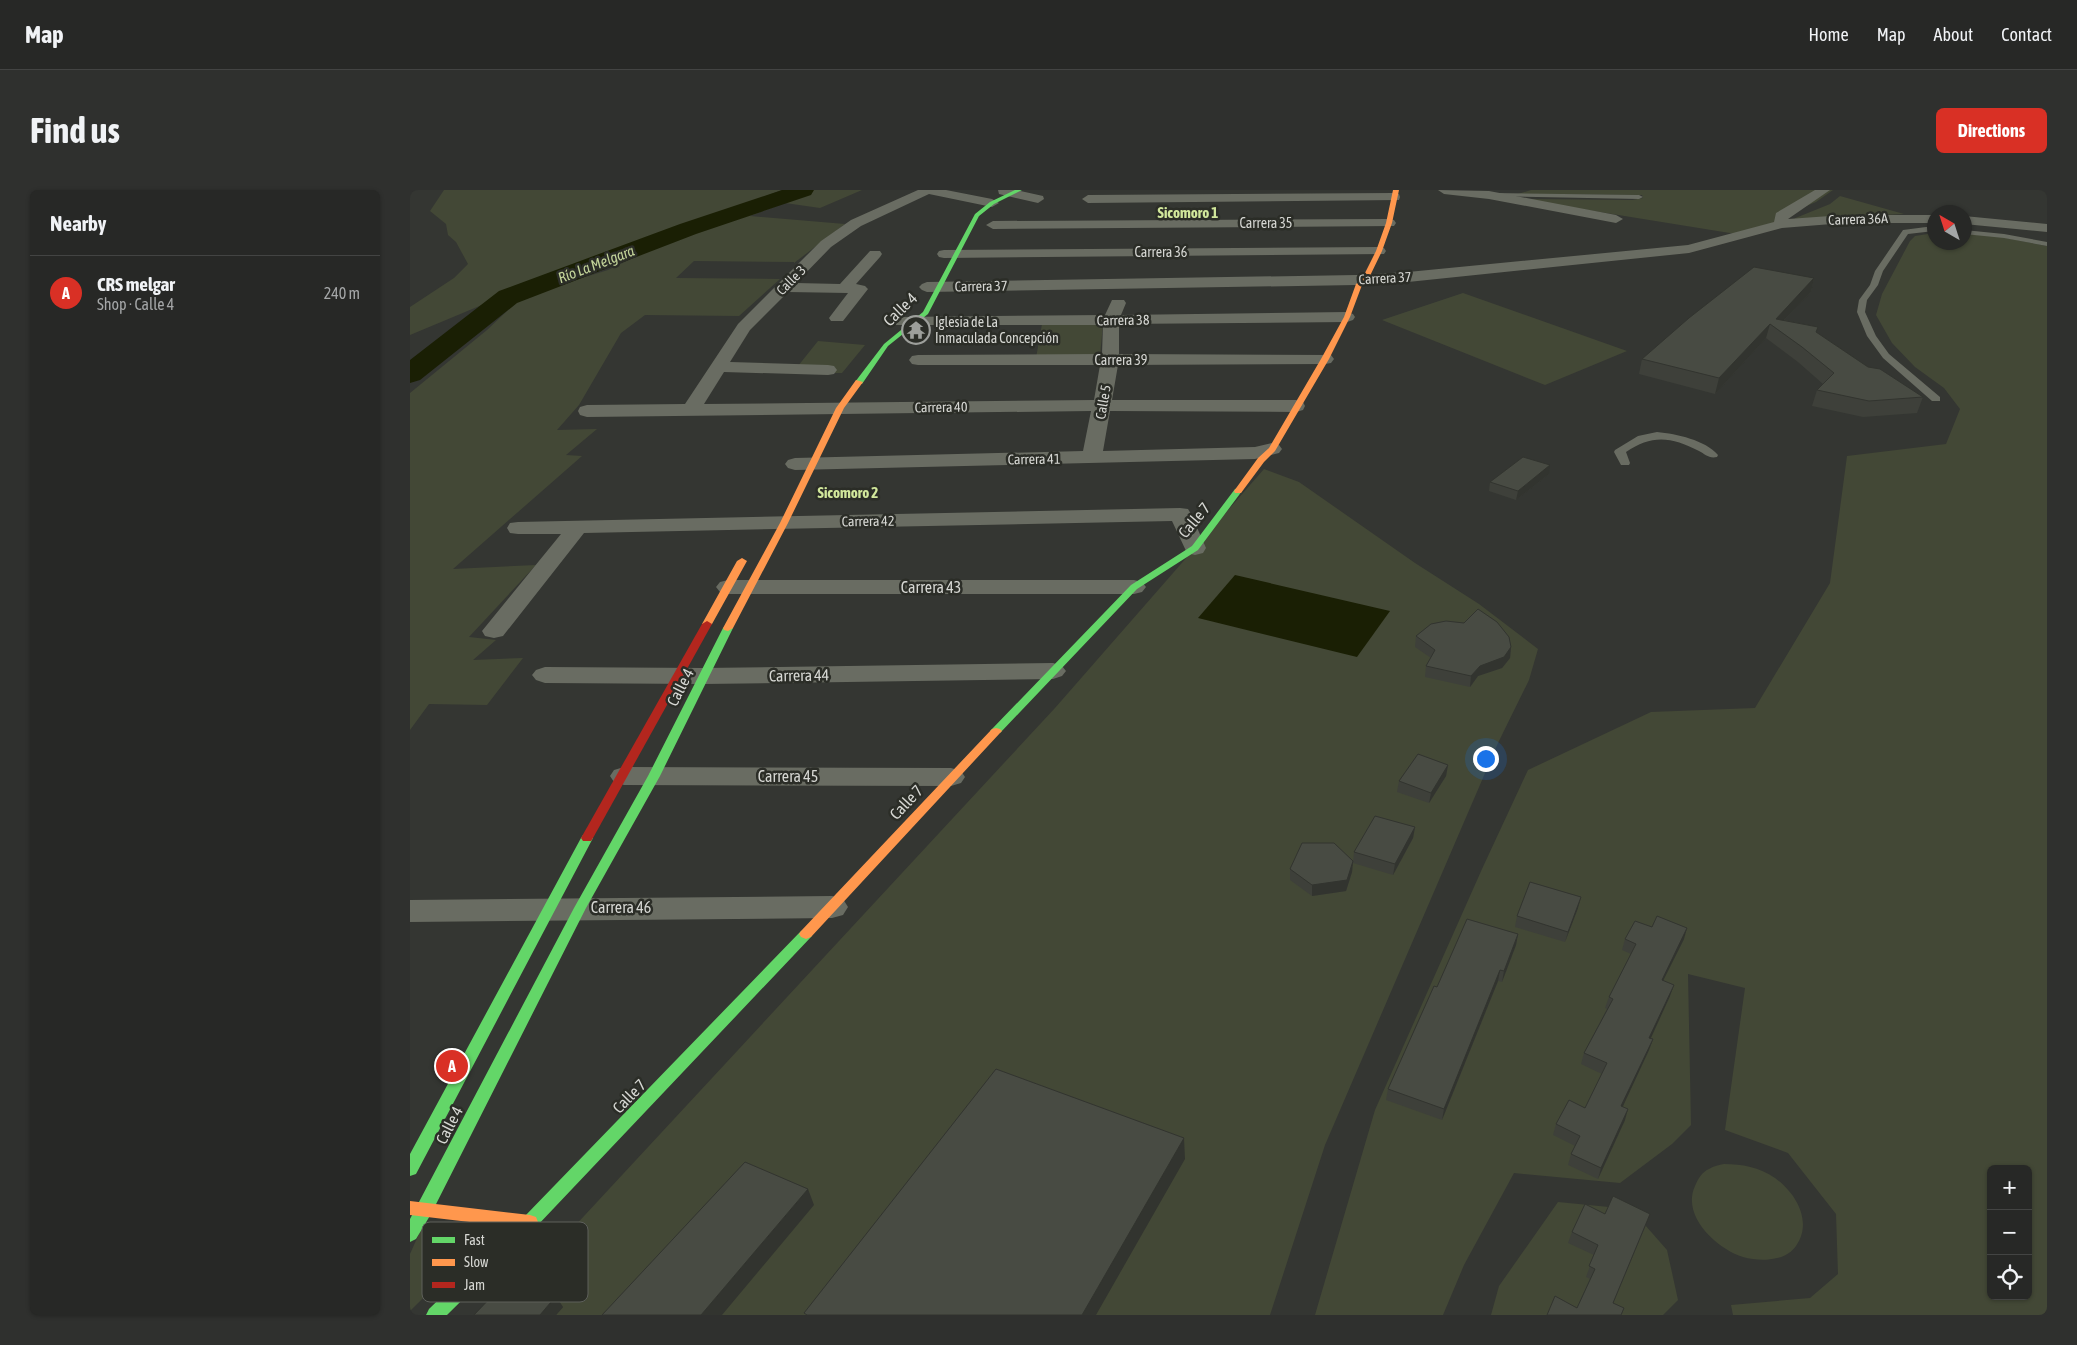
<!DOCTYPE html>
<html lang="en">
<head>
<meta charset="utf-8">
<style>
  :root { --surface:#272826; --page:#2f302e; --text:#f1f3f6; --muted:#a4a6a7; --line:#434443; --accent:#d93025 }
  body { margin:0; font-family:"Asap Condensed",sans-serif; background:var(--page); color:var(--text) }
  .controls { position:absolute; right:15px; bottom:15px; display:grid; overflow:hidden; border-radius:8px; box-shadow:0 1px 4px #0004 }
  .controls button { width:45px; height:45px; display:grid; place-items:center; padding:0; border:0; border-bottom:1px solid var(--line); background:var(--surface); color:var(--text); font:25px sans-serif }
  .compass { position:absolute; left:1517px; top:15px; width:45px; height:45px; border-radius:50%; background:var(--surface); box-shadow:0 1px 4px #0004; rotate:321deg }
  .you { position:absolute; left:1075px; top:568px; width:18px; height:18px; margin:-12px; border:4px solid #fff; border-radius:50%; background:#1a73e8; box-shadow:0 0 0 8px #1a73e833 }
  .badge { display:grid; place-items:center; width:32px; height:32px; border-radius:50%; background:var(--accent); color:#fff; font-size:16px; font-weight:700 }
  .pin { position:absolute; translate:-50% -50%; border:2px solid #fff; box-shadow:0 1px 5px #0006 }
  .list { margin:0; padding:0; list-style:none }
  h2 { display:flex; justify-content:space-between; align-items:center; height:65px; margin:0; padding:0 20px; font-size:21px }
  h2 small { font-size:16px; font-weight:400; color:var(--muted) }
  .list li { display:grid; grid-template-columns:32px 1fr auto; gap:15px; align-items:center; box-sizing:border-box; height:75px; padding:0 20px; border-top:1px solid var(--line) }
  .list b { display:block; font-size:19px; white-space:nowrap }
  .list p { margin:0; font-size:16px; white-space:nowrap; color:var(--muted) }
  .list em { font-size:16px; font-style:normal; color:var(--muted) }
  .icon { flex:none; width:28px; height:28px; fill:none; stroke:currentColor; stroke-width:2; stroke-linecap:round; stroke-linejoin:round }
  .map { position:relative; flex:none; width:1637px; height:1125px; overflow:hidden; border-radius:8px }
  header { display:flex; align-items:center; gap:30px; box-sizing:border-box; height:70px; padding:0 25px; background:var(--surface); border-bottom:1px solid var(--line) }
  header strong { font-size:24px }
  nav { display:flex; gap:28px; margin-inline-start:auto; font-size:18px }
  .intro { display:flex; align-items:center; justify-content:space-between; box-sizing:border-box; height:120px; padding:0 30px }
  h1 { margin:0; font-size:35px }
  .button { padding:12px 22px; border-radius:8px; background:var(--accent); color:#fff; font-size:18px; font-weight:700 }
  main { display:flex; gap:30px; padding:0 30px }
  aside { flex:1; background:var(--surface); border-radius:8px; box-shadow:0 1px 4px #0004 }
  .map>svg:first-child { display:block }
  .green { fill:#434836; fill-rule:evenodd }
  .water { fill:#1a1f04 }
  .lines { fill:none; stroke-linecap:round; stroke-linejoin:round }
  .river { fill:#1a1f04; fill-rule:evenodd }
  .lane { fill:#696c62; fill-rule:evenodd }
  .street { fill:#696c62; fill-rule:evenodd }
  .fast { fill:#63d668; fill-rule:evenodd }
  .slow { fill:#ff974d; fill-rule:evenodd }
  .jam { fill:#b3261e; fill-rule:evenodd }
  .wall { fill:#3e403a }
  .shaded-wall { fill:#32342f }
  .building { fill:#484b43; stroke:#32342f }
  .labels { text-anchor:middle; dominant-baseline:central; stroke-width:5; stroke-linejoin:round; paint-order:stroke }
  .far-street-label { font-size:14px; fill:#d6d7d3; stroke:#2b2d27 }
  .far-poi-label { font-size:14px; fill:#d6d7d3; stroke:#2b2d27; text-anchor:start }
  .far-neighbourhood-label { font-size:15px; font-weight:bold; fill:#d1e79b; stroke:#2b2d27 }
  .far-water-label { font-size:15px; font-style:italic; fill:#c4d59a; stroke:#2b2d27 }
  .street-label { font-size:16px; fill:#d6d7d3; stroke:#2b2d27 }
  .key { fill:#2b2d27; stroke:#5e605b; stroke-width:1 }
  .key-label { font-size:14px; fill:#d6d7d3 }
</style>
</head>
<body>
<header>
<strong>Map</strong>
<nav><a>Home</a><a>Map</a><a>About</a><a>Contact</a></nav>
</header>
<div class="intro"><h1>Find us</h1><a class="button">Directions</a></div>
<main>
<aside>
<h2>Nearby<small></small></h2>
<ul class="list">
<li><span class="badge">A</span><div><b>CRS melgar</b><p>Shop · Calle 4</p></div><em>240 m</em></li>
</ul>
</aside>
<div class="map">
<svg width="1637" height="1125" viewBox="0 0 1637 1125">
  <rect width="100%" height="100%" fill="#343632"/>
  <path class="green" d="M34,0h338l-92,35 -43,13 -26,12 -55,20 -156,65v-28l44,-29 14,-14 -12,-22 -8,-7 -2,-11 -16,-13z
    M398,0h54l-42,18 -35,-5 -35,13 95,8 -51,39v-1l-100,-1 -18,17 104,1 -41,37 -94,-1 -24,18 -42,72 -22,25 40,-1 -31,26 16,1 -129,113 83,-4 -67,72 27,3 -23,20 50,-2 -36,47 -58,-1 -19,26v-337l77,-63 36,-34 85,-26 76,-37z
    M1121,0h302l-17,12 -24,10 -16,11 -40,11 -216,-35 112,1 11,-2 -1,-3 -124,-1z
    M1430,6l64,18 -111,5 37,-15z
    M1524,43v9h30l1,-9 36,4 46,9v1069h-314l-2,-10 79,-7 28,-24 -2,-60 -48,-61 -63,-23 20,-142 -57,-14 3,151 -19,19 -52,39 -106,-10 -50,92 -21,50h-128l60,-205 107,-241 46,-99 123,-58 104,-4 75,-125 17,-127 99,-12 14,-35 -16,-21 -29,-21 -23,-24 -16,-28 6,-21 28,-53 5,-5zM1581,979h37v127h-37z
    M1053,103l164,58 -82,34 -163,-65z
    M632,134h61l-3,32 -64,2z
    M408,151l47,4 -23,28h-11l-33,-7z
    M854,279l35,13 116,81 64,41 59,45 -9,31 -31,63 -173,402 -55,170h-714l7,-8 -42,-23 534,-576z
    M1314,974c18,0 35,3 51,14 21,15 38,44 21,68 -4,6 -12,11 -19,12 -11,3 -23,2 -34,-1 -26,-8 -62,-41 -48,-71 3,-7 7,-14 14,-17 5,-3 10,-4 15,-5z
    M1148,1012l51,5 36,18 22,25 11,50 -15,15h-172l8,-29z
    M12,1037l63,10 -75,74v-57z"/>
  <path class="water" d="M825,385l155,36 -33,46 -159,-39z"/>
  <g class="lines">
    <path class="river" d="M372,0h32l-3,5 -115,39 -179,69 -97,77 -10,3v-23l89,-69 181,-67z"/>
    <path class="lane" d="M1083,3l146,2 4,2 -4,2 -148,-3 -2,-1z
      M1516,37h8v4l-26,3 -25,37 -5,14 -11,15 -2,12 11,24 13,18 51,43v4h-8l-49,-43 -16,-22 -10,-24 2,-12 11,-15 5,-14 28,-41z
      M1554,40l40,4 43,8v4l-43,-8 -40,-4z
      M1247,242c20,2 48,8 61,23l-1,2c-8,2 -12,-3 -18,-6 -27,-14 -47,-17 -73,1l4,11 -1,2h-8l-7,-13 1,-2 23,-14z"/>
    <path class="street" d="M508,0h28l46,9 7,4 -7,4 -63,-13 -68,32 -30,21 -35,36 44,1 30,-33h10l2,3 -2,3 -24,27 9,2 3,3 -25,32h-12l-2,-3 19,-25 -60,-1 -38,38 -20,32 98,3 6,1 3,4 -3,4 -6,1 -104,-3 -20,32 390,-4 6,-35h-182l-6,-1 -3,-4 3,-4 6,-1 184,-1 1,-29h-210l-2,-3 2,-3 6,-2 206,-2 7,-15h12l2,3 -5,12 226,-3 6,2 2,3 -2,3 -6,2 -228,2v30l212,1 3,4 -3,4 -6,1 -207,1 -6,35h184l7,2 2,4 -2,4 -7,2 -186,-1 -7,40 152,-4 17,-4 7,2 3,4 -3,4 -24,6 -460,11 -7,-2 -3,-4 3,-4 7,-2 288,-7 8,-40 -504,6 -7,-2 -2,-4 2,-4 7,-2 98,-1 53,-80 83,-83 30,-21z
      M588,0h18l27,6 1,3 -6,4 -39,-9z
      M1028,0l51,1 127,24 7,4 -7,4 -127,-24 -45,-5z
      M1405,0h15l-42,29 56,-4h90v8h-90l-62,5 -93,25 -281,29 -52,3 -429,7 -5,-2 -3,-3 3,-3 5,-2 429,-7 52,-3 280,-27 86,-23 2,-9z
      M984,3l5,1 1,3 -1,3 -311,3 -6,-4 6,-4z
      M1554,26l83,8v8l-83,-8z
      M979,29l5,1 2,3 -2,3 -401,3 -7,-4 7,-4z
      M969,57l5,1 2,3 -2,3 -440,4 -5,-1 -2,-3 2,-3 5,-1z
      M770,318l8,1 3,5 15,34 -3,5 -8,2 -8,-2 -15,-32 -588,12 -81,103 -9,2 -9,-2 -3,-5 79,-97h-43l-8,-1 -3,-5 3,-5 8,-1z
      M318,390h406l8,2 4,5 -4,5 -8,2h-406l-8,-2 -4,-5 4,-5z
      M643,473l9,3 4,5 -4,5 -9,3 -350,5 -158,-1 -9,-3 -4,-5 4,-5 9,-3 158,1z
      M214,577l327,1 10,3 4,6 -4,6 -10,3 -327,-1 -10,-3 -4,-6 4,-6z
      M422,706l11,3 5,8 -5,8 -11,3 -422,4v-22z"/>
    <path class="fast" d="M605,0h7l-28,14 -15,12 -51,98 -40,32 -26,38h-6l-1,-2 29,-38 39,-32 52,-98 15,-12z
      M828,298l4,3 -44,59 -61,39 -137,144h-8l-2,-2 2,-2 139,-144 61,-39 43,-57z
      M318,435l5,3 -73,148 -74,132 -155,306 -15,25 -6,3v-23l164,-311 74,-132 75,-148z
      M177,644l4,1 2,3 -177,336 -6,2v-22l171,-316 2,-3z
      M396,739l5,2 2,3 -2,3 -275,290 -89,88h-21l3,-6 95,-92 277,-286z"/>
    <path class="slow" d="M983,0h6l-7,33 -10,28 -14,29 -6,5 -12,32 -21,42 -54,92 -11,11 -23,31h-6l-1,-2 24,-33 11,-10 52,-89 23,-42 12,-33 6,-5 14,-28 10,-28z
      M446,190l7,2 -19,26 -56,115 -55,105 -5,3 -4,-1 -1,-2 57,-105 56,-115z
      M332,368l5,3 -35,63 -5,3 -3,-1 -2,-2 35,-63z
      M586,538l4,1 2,2 -2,2 -189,204 -5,2 -5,-2 -2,-3 2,-3 191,-202z
      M0,1011l120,14 6,2 2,5 -2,5 -6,2 -120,-14z"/>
    <path class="jam" d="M297,431l5,3 -119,214 -2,3h-8l-2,-3 121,-214z"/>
  </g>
  <path class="wall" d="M1404,88l-3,14 -27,28 34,7 -2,5 52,35 55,30 -6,16 -54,4 -51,-11 5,-16 6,-6 -25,-22 -32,-24 -51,56 -76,-20 3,-15z
    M1139,284l-33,26 -27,-9 1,-9z
    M1006,446l95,11 -1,11 -8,10 -24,8 -8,11 -45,-10 1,-11 5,-8 -16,-11z
    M1038,575l-2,11 -17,27 -32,-11 2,-11z
    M1005,637l-2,11 -20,37 -40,-12 1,-11z
    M943,671l-1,11 -6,19 -34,5 -22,-16v-11z
    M1168,718l-13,34 -50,-15 2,-11z
    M1108,744l-2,11 -14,37 -4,-1 -56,139 -56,-20 2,-11 49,-102z
    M1215,749h59l-21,41 7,16 -20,42 3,1 -4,11 -27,57 3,13 -27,59 -30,-14 3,-11 4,-8 -22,-11 3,-11 29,-16 17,-34 -21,-10 3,-11 23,-44 -2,-1 4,-11 22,-43 -9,-4z
    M1195,1024l41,11 -33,78 -36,5 13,-29 -4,-2 8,-22 -26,-12 4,-11z"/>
  <path class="shaded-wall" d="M1404,88l-3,14 -35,36v-9z
    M1360,134l-4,14 -51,56 4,-16z
    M1140,275l-1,9 -33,26 2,-9z
    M1101,457l-1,11 -8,10 -24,8 -8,11 1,-11 9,-10z
    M1038,575l-2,11 -17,27 2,-10z
    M1005,637l-2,11 -20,37 2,-11z
    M943,671l-1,11 -6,19 -34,5v-11z
    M1171,707l-3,11 -13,34 3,-10z
    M1277,738l-3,11 -26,52 4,-11z
    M1108,744l-2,11 -14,37 2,-11z
    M1090,780l-2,11 -56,139 2,-11z
    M1264,795l-4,11 -24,53 3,-11z
    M1243,849l-4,11 -31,67 3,-11z
    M1218,919l-3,11 -27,59 3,-11z
    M774,948l1,21 -89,156h-14z
    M398,999l6,16 -92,110h-21z
    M146,1106l7,11 -7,8h-16z"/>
  <path class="building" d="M1344,77l60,11 -38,41 42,8 -2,5 52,35 12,2 43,28 -54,4 -52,-11 17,-17 -32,-26 -32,-23 -51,54 -77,-19 47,-41z
    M1113,267l27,8 -32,26 -28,-9z
    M1068,419l19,13 12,15 2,10 -7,10 -24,9 -9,10 -45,-10 9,-16 -19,-14 15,-12 15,-3 18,2z
    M1008,564l30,11 -17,28 -32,-12z
    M965,626l40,11 -20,37 -41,-12z
    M892,653h32l19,18 -6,19 -35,5 -22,-16z
    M1120,692l51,15 -13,35 -51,-16z
    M1247,726l30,12 -25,52 12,5 -25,53 4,1 -32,67 7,3 -27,59 -30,-14 9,-18 -24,-12 13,-24 16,8 22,-45 -23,-10 29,-54 -4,-2 27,-53 -11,-5 10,-18 17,6z
    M1057,729l51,15 -14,37 -4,-1 -56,139 -56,-20 46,-103 3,1z
    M586,879l188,69 -102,177h-275l-3,-2z
    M335,972l63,27 -107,126h-99z
    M1203,1006l37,18 -37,89 11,5 -3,7h-74l8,-19 22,12 18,-39 -6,-3 9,-21 -26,-13 13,-28 20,10z
    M104,1083l42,23 -16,19h-66z"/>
  <defs>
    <symbol id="temple-ring" viewBox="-11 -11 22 22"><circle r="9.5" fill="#2b2d27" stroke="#9d9f9b" stroke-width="1.5"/><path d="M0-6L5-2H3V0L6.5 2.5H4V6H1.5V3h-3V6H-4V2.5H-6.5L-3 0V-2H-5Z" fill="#9d9f9b"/></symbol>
  </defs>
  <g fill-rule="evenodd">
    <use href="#temple-ring" x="490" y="124" width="32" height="32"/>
  </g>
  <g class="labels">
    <g class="far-street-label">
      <text transform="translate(1448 29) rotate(-2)">Carrera 36A</text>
      <text x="856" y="33">Carrera 35</text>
      <text x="751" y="62">Carrera 36</text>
      <text transform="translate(975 88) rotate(-3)">Carrera 37</text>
      <text transform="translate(381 90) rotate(-45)">Calle 3</text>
      <text transform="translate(571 96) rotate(-1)">Carrera 37</text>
      <text transform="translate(713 130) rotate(-1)">Carrera 38</text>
      <text x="711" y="170">Carrera 39</text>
      <text transform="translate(693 212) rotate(-80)">Calle 5</text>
      <text transform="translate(531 217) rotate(-1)">Carrera 40</text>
      <text transform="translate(624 269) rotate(-1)">Carrera 41</text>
      <text transform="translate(458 331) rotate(-1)">Carrera 42</text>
    </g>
    <g class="far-poi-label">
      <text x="525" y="132">Iglesia de La<tspan x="525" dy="16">Inmaculada Concepción</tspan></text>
    </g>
    <g class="far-neighbourhood-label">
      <text x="778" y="22">Sicomoro 1</text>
      <text x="438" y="302">Sicomoro 2</text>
    </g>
    <g class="far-water-label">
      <text transform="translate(186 74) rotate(-21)">Río La Melgara</text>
    </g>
    <g class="street-label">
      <text transform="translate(490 119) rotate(-44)">Calle 4</text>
      <text transform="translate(784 330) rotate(-50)">Calle 7</text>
      <text x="521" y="397">Carrera 43</text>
      <text transform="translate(389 485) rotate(-1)">Carrera 44</text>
      <text transform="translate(270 497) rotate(-63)">Calle 4</text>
      <text x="378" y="586">Carrera 45</text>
      <text transform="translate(496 612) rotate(-47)">Calle 7</text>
      <text x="211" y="717">Carrera 46</text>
      <text transform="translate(219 906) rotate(-46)">Calle 7</text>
      <text transform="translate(39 935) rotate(-63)">Calle 4</text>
    </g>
  </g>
  <rect x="12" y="1032" width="166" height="80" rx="8" class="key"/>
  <rect x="22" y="1047" width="23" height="6" fill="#63d668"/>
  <rect x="22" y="1069" width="23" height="7" fill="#ff974d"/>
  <rect x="22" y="1092" width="23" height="6" fill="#b3261e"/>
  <g class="key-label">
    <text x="54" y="1055">Fast</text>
    <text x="54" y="1077">Slow</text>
    <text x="54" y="1100">Jam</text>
  </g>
</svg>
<div class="controls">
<button>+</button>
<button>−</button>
<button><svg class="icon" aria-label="locate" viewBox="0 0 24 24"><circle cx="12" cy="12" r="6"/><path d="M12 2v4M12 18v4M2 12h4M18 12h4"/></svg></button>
</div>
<svg class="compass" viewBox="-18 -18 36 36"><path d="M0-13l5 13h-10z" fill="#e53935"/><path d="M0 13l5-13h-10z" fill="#a4a6a7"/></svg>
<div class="you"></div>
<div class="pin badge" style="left:42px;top:876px">A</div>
</div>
</main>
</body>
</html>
